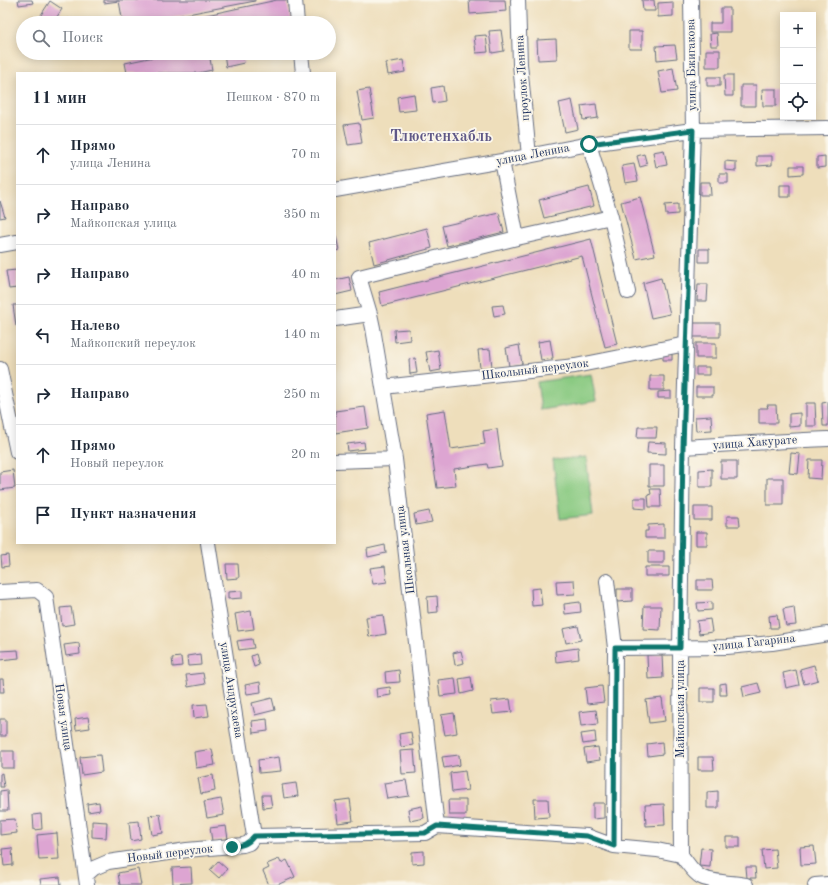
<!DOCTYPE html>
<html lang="ru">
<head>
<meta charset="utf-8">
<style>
  :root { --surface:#fff; --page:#f6f6f7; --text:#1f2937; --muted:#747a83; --line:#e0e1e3 }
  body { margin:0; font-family:"Old Standard TT",serif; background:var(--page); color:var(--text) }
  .controls { position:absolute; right:12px; top:12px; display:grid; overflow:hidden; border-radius:0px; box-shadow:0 2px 10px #0003 }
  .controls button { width:36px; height:36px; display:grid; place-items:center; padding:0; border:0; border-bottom:1px solid var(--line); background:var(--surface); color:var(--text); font:20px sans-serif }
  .stop { position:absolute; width:12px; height:12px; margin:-9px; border:3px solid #0f766e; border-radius:50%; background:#fff }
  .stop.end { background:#0f766e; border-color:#fff; box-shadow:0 1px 4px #0008 }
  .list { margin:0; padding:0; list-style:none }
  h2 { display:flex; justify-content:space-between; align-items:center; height:52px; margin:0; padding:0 16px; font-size:17px }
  h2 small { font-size:13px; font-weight:400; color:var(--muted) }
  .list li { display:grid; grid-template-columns:26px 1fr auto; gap:12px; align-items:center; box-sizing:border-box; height:60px; padding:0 16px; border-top:1px solid var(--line) }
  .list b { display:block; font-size:15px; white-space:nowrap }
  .list p { margin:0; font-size:13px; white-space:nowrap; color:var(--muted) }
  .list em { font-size:13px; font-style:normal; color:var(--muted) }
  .icon { flex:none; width:22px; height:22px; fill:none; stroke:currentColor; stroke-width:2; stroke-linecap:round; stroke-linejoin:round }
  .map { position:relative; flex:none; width:828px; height:885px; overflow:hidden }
  .search { position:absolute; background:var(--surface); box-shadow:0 2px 10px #0003; left:16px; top:16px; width:320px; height:44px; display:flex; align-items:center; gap:10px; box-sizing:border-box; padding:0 14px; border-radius:22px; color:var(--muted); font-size:15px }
  .panel { position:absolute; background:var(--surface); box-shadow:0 2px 10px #0003; left:16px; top:72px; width:320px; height:472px; border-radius:0px }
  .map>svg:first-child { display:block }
  .green { fill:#88c980; stroke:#527c6f }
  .building { fill:#dda5d2 }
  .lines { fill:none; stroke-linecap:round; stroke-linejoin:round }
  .minor-casing { stroke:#656c7f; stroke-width:16 }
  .minor { stroke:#fff; stroke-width:14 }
  .route { stroke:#0f766e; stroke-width:5 }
  .labels { text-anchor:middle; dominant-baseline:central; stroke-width:3.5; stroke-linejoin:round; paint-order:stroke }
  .street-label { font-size:12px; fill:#1b2f5e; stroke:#fbf7ec }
  .district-label { font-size:16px; font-weight:bold; fill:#5f5887; stroke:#fbf7ec }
</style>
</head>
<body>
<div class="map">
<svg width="828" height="885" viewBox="0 0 828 885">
  <rect width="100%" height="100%" fill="#fbf7ec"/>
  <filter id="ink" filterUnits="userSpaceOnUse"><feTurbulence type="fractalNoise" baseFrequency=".025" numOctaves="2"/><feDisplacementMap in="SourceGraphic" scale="8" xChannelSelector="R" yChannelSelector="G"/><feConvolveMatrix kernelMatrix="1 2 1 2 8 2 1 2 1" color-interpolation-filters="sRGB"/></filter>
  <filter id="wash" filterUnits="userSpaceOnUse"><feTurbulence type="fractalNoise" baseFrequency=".012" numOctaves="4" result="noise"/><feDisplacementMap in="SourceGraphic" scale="16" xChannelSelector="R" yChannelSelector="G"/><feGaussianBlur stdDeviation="0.9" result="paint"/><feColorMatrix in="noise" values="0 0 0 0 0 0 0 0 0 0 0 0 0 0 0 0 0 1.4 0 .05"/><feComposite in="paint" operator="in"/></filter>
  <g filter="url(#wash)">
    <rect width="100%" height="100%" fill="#eedebb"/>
    <path class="green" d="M591,374l5,27 -55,9 -4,-28z
      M586,457l7,58 -33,4 -7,-59z"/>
    <g id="blocks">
      <path class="building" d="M18,0h14l1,3 -14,2z
        M104,0h151v1l-114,22h-18l-4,-22 -15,2z
        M277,0h10l4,23h-122z
        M469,0h36l1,11 -36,3z
        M642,0h12l1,11h-12z
        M50,1l12,8 -9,14h-6l-8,-5z
        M673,2v14l-15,1v-14z
        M721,8h9v24h-20v-9h11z
        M68,18l7,5h-10z
        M501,30l3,21 -12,2 -3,-22z
        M629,31h13v18h-13z
        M717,33l1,13h-7l-1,-12z
        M486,35l2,17 -12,1 -2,-17z
        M556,39l1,20 -19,1 -1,-20z
        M675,45l2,13 -20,2 -1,-14z
        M706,50h14v17h-14z
        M173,53h36l3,17 -14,3h-71l-2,-10z
        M224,53h18l2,10 -18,4z
        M403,60l2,12 -17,3 -2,-12z
        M673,68l4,23 -15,2 -4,-22z
        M724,75h9v21h-8z
        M707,77h13v9h-13z
        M741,85h15v21h-15z
        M443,86l2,15 -12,2 -2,-15z
        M369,89l5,29 -12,2 -5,-29z
        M762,89h14v17h-13z
        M414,94l2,16 -17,2 -2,-15z
        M572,100l6,29 -13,3 -6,-29z
        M596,104l2,14 -15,2 -2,-14z
        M359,123l3,20 -14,2 -4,-20z
        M664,150l3,15 -11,2 -3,-15z
        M644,154l3,11 -7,2 -3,-11z
        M757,156h15v9l-15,1z
        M825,156v11l-8,1v-11z
        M725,161l11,1v9l-11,-1z
        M634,164l4,17 -13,2 -3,-17z
        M790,166h13v8l-13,1z
        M719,174h9v9h-9z
        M700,182h10l1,13h-11z
        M780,185h10v12h-10z
        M589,187l5,19 -50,12 -5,-18z
        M640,197l15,58 -19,4 -15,-57z
        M0,201l5,16 -5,1z
        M678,204v10l-12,1 -1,-10z
        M499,213l5,19 -57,14 -5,-20z
        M427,228l5,20 -58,16 -5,-21z
        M335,236h1l3,14 -4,1z
        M591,239l26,105 -12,3 -23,-91 -200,50 -3,-14z
        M699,249h10v13h-10z
        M17,270v18l-8,1 -3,-18z
        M349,277l3,14 -17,4v-15z
        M661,278l9,36 -19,4 -8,-35z
        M698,284h10l-1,17h-10z
        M13,305h4v21h-1z
        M503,305l2,9 -11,2 -2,-10z
        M691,323h29v14h-29z
        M409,329l1,11 -15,2 -1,-12z
        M550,340l3,18 -12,2 -3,-18z
        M696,343h20v15h-20z
        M519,345l3,19 -13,2 -3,-18z
        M490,349l2,18 -12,1 -2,-18z
        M438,350l3,20 -11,2 -4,-20z
        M663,354h9v6h-9z
        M415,358l2,15 -7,1 -1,-15z
        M696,367h13v8h-13z
        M650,376h14v14h-14z
        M696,387h17v9h-17z
        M671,391v7h-13v-6z
        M828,402v24h-5l-1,-23z
        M806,403h9l1,23h-10z
        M767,405h9l1,18h-18v-15h9z
        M365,407l3,21 -33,5v-22z
        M445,410l6,39 34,-5 -2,-13 14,-2 5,37 -14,2 -1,-4 -33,5 2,17 -19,2 -11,-75z
        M800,413v13l-11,1v-13z
        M711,416l1,14 -16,1 -1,-14z
        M638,427h19l-1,11h-19z
        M364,442l1,7 -17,2 -1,-7z
        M648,442l18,1v11l-19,-1z
        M791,453l9,1 -2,20 -9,-1z
        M809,460h13l-1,19 -13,-1z
        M721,461h16v18h-16z
        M649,465h15v21h-15z
        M712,469v18h-13v-17z
        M13,470l2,18 -15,2v-18z
        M767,478h16v27h-16z
        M650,489h10l1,18h-12l-1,-12 3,-1z
        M634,498h12v11l-12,-1z
        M694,507h18v13h-18z
        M429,511l3,11 -16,3 -2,-11z
        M727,516h12l1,10h-13z
        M664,524v14h-19v-7h3v-6z
        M696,532h11v13h-11z
        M385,545l1,8 -18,4 -1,-8z
        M648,551h16v12h-16z
        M8,555l1,11 -7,1 -1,-11z
        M226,564h12l1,14 -12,1z
        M385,566l2,16 -14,2 -3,-16z
        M645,567h24v9h-24z
        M574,580l1,14 -18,1 -1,-14z
        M697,580h15l1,10h-16z
        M540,588l2,17 -10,1 -1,-17z
        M617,589h15v12l-15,1z
        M242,591v7l-14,1v-7z
        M437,596l1,16 -10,1 -1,-16z
        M580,602l1,10 -16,2 -1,-10z
        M712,602v8l-14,1 -1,-8z
        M644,606h17l-1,24 -17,-1z
        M71,607l3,17 -12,2 -2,-18z
        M794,607l2,18 -10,1 -3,-17z
        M251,611l3,18 -16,2 -3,-17z
        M383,615l3,19 -17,3 -3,-20z
        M777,615l2,13h-9l-1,-12z
        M710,619l2,13 -13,2 -2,-13z
        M578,626l3,14 -15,3 -3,-14z
        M252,639l2,9 -15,2 -2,-9z
        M79,643l1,11 -14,2 -2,-11z
        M578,648l1,11 -23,3 -1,-11z
        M18,650l1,8 -19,2v-9z
        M461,651l3,12 -9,2 -2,-12z
        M200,654l1,11 -13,1 -1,-10z
        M256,654l3,11 -5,2 -3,-11z
        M662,654l1,24 -15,1 -1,-24z
        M181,657l1,9 -9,1 -1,-9z
        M814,665l4,15 -14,4 -4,-15z
        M399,670l1,12 -14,1 -1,-11z
        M796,670l3,15 -13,3 -3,-15z
        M203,673l2,11 -17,3 -2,-12z
        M471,677l2,14 -12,3 -2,-15z
        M455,678l2,16 -17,2 -2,-16z
        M0,679h3l1,13h-4z
        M260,682l1,10 -14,2 -2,-9z
        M726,683l1,12h-7v-11z
        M758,683l3,10 -17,4 -2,-10z
        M602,686l2,16 -17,2 -2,-16z
        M390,687l1,8 -14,2 -1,-8z
        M700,688h14v14h-14z
        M272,698l3,12 -20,5 -3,-12z
        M662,698l3,23 -16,2 -3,-23z
        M510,699l2,13 -19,2 -2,-13z
        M207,704l2,12 -15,2 -1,-13z
        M596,710l2,14 -17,2 -2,-14z
        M454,713l3,20 -12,2 -4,-20z
        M88,717l2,11 -14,2 -1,-11z
        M0,719h6v17h-6z
        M267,719l1,12 -15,2 -1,-12z
        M411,732l2,13 -12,2 -2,-13z
        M595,732l1,10 -13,2 -2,-10z
        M662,742l1,12 -15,2 -1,-12z
        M598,747l2,13 -14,2 -2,-13z
        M212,749l3,16 -19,3 -2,-16z
        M414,750l2,23 -14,1 -2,-23z
        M1,751h13v17h-13z
        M100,755l2,17 -20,3 -2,-18z
        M459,755l1,10 -16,3 -2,-11z
        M279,757l2,14 -22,2 -1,-13z
        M698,757h15l1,13h-16z
        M465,771l3,19 -16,2 -2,-19z
        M2,773l2,14h-4v-13z
        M213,775l2,16 -14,3 -3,-16z
        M406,780l3,16 -22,3 -3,-16z
        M296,783l2,13 -14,2 -2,-13z
        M7,790l1,21h-8v-20z
        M718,791v17h-11v-16z
        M262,795h8l2,12 -9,1z
        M221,799l3,16 -17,3 -3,-16z
        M350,799l3,22 -15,2 -3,-22z
        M534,799h14l1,18 -14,1z
        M448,800h18v15h-17z
        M99,802l1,8 -12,2 -1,-8z
        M593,803h11v15l-11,1z
        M664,804l1,21 -19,1 -1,-21z
        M422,806l2,12 -14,3 -2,-12z
        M41,814l1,15 -8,1 -1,-15z
        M160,814l3,19 -11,2 -3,-19z
        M15,819l2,14 -17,2v-15z
        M92,821l15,1 -1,16 -14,-1z
        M139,821l2,18 -10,2 -2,-19z
        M226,826l2,13 -16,2 -2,-13z
        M57,833l2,26 -20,1 -2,-25z
        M726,837h14v10h-14z
        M814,846l2,18 -15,1 -1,-18z
        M12,848l1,17 -9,1 -2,-17z
        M701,848l10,1 -1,18 -11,-1z
        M775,849l2,19 -13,1 -2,-19z
        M424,851v12l-12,1v-12z
        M279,859l2,4 6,-3 8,17 -18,8h-8l-6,-14 6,-3 -2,-4z
        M218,861l9,8 -8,9 -9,-8z
        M191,867l1,16 -19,1 -1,-16z
        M746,867h9l1,11h-9z
        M138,869l3,16h-21l-2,-12z
        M60,877l1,8h-20l-1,-6z"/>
    </g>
  </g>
  <g filter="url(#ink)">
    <use href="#blocks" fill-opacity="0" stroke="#656c7f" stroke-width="1"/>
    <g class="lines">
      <defs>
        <path id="minor" d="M295,0l2,23
          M518,0l2,64 9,92
          M301,53l2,20
          M589,144l22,73 17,75
          M502,161l15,77
          M335,190l167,-29 87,-17 104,-14 135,-2
          M0,245l17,-3
          M335,319l35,-5
          M0,369l17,83
          M383,387l192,-21 111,-22
          M683,447l122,-7 23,-1
          M335,461l60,-2
          M208,543l46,293
          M607,581l8,67 -1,198
          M0,592l37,-2 9,7 41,288
          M615,648l112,-1 45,-4 56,-9
          M437,826l-42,-367 -22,-131 -3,-14 -11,-37 158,-39 94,-21
          M254,836l171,-3 12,-7 150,10 27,10 43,4 24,5
          M681,855l-1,-207 3,-201 10,-317 -2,-130
          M681,855c6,7 12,18 20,22 9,5 34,6 45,8
          M86,875l8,-7 14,-6 79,-12 56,-5 6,-2 5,-7
          M815,885l13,-1"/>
      </defs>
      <use href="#minor" class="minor-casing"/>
      <use href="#minor" class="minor"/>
    </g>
  </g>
  <g class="lines" filter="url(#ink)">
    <path class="route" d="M232,847c11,-2 15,-2 22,-11l171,-3 12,-7 150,10 27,10 1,-198h65l3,-200 10,-318 -104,14"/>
  </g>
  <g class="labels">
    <g class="street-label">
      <text transform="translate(692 65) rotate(-91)">улица Бжигакова</text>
      <text transform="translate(523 78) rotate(-94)">проулок Ленина</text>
      <text transform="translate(533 155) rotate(-11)">улица Ленина</text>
      <text transform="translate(535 370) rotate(-7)">Школьный переулок</text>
      <text transform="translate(755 443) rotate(-4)">улица Хакурате</text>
      <text transform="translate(406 550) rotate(-97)">Школьная улица</text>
      <text transform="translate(754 643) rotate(-6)">улица Гагарина</text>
      <text transform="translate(231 690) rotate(81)">улица Андрухаева</text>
      <text transform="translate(681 709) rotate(-90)">Майкопская улица</text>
      <text transform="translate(63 717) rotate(82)">Новая улица</text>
      <text transform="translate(170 854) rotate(-7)">Новый переулок</text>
    </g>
    <g class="district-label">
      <text x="441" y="137">Тлюстенхабль</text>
    </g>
  </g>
</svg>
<div class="controls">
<button>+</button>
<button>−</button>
<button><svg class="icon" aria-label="locate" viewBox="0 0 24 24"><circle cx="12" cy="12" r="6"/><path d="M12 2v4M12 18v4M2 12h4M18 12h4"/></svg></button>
</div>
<div class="stop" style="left:589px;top:144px"></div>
<div class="stop end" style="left:232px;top:847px"></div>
<div class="search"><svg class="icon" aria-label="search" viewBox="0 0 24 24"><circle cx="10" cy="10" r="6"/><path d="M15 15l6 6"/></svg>Поиск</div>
<section class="panel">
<h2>11 мин<small>Пешком · 870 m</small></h2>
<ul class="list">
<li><svg class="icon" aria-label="ahead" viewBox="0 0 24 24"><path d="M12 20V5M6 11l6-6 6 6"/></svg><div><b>Прямо</b><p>улица Ленина</p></div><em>70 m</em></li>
<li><svg class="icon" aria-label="right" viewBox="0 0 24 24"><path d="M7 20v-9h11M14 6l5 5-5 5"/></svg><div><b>Направо</b><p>Майкопская улица</p></div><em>350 m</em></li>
<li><svg class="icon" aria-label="right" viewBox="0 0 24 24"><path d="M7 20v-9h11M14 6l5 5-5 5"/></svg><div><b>Направо</b></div><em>40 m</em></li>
<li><svg class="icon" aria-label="left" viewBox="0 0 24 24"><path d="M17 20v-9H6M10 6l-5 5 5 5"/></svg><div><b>Налево</b><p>Майкопский переулок</p></div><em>140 m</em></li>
<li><svg class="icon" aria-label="right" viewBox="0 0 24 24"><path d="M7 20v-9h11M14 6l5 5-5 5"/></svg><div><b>Направо</b></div><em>250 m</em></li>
<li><svg class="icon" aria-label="ahead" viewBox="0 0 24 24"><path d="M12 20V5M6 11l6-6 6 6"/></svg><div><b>Прямо</b><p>Новый переулок</p></div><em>20 m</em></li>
<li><svg class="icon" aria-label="arrive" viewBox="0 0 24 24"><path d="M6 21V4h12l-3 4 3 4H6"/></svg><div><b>Пункт назначения</b></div></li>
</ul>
</section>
</div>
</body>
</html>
